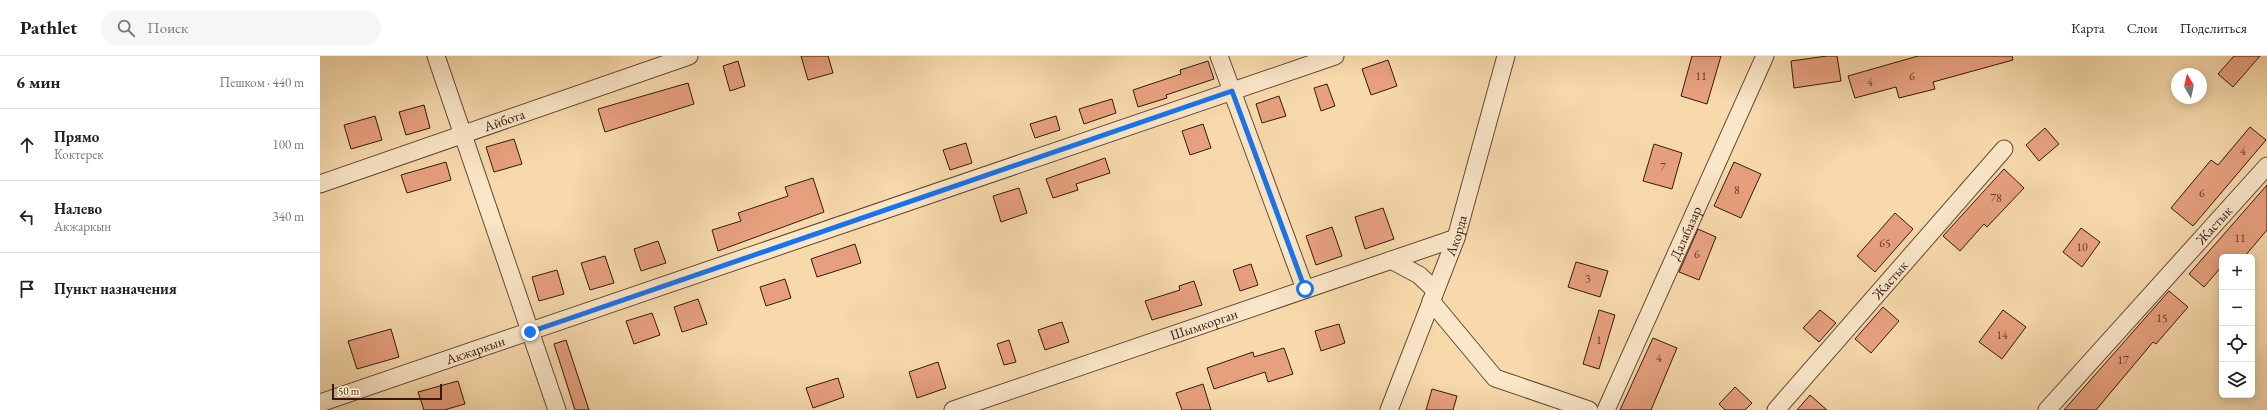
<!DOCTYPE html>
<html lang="ru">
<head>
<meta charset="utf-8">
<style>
  :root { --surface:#fff; --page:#f6f6f6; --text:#222; --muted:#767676; --line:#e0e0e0 }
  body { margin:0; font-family:"EB Garamond",serif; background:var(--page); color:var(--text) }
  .controls { position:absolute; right:12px; bottom:12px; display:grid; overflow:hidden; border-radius:6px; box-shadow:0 2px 10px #0003 }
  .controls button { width:36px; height:36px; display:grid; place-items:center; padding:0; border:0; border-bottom:1px solid var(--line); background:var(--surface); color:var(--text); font:20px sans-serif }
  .compass { position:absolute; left:1851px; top:12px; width:36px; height:36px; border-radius:50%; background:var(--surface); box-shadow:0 2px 10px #0003; rotate:351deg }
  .scale { position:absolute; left:12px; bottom:10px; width:110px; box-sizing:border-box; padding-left:4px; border:2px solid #34190d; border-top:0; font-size:11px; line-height:14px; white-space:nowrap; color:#34190d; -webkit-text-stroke:3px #fae6c9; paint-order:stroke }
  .stop { position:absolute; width:12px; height:12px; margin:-9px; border:3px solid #1a73e8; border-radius:50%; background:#fff }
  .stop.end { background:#1a73e8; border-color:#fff; box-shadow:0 1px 4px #0008 }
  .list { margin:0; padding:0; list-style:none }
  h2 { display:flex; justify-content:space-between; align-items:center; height:52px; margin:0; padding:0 16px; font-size:17px }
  h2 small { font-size:13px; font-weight:400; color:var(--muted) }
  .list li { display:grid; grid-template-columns:26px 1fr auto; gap:12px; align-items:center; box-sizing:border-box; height:72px; padding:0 16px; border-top:1px solid var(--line) }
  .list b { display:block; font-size:15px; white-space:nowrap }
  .list p { margin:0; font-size:13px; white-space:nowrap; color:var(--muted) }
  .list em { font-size:13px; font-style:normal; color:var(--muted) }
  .icon { flex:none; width:22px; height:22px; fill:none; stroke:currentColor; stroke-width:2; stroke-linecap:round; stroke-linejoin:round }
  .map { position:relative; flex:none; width:1947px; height:354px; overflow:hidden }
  header { display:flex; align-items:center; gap:24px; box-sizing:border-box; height:56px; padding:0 20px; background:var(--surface); border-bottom:1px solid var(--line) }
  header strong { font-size:19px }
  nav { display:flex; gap:22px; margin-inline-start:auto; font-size:14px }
  .search { width:280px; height:36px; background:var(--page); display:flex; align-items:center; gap:10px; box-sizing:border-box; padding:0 14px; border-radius:22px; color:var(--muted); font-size:15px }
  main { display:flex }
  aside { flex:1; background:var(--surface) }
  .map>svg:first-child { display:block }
  .building { fill:#e7a07e; stroke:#34190d }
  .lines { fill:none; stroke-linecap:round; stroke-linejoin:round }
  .minor-casing { stroke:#654935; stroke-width:19 }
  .minor { stroke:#fae6c9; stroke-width:17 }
  .route { stroke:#1a73e8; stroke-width:5 }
  .labels { text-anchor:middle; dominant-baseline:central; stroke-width:4; stroke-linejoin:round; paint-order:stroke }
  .number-label { font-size:12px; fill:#613b29 }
  .street-label { font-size:14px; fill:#34190d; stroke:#fae6c9 }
</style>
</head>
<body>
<header>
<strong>Pathlet</strong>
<div class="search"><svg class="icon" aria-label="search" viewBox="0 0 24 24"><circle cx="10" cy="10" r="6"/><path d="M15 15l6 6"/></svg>Поиск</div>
<nav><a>Карта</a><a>Слои</a><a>Поделиться</a></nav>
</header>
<main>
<aside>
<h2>6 мин<small>Пешком · 440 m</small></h2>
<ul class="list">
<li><svg class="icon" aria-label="ahead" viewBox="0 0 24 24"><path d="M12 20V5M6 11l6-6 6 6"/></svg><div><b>Прямо</b><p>Коктерек</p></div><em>100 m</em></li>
<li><svg class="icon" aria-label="left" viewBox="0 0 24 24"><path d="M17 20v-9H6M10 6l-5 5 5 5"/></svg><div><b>Налево</b><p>Акжаркын</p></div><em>340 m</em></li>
<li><svg class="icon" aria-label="arrive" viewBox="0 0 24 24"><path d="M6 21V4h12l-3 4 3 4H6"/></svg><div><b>Пункт назначения</b></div></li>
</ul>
</aside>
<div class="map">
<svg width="1947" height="354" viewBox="0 0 1947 354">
  <rect width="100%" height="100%" fill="#f7d9ac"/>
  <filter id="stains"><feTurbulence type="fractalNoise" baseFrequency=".005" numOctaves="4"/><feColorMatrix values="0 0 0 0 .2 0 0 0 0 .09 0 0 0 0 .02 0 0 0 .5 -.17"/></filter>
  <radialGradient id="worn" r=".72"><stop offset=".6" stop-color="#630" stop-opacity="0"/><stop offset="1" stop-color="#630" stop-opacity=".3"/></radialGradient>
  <path class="building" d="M481,0h27l5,17 -25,7z
    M1372,0h29l-14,48 -26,-8z
    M1507,0h10l4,25 -47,7 -3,-27z
    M1598,0h94l1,4 -80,22 2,7 -36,9 -3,-11 -41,11 -7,-22z
    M1914,0h26l-27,31 -15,-13z
    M1068,4l9,26 -26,9 -9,-26z
    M418,5l7,25 -15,5 -7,-25z
    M888,5l6,18 -48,16 1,3 -29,9 -5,-17 48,-16 -1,-4z
    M368,27l6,21 -89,28 -7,-23z
    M1007,28l8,22 -14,5 -7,-23z
    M959,40l7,20 -24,7 -6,-19z
    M792,43l4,14 -32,11 -5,-15z
    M104,49l6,23 -24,7 -7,-23z
    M55,60l7,24 -31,9 -7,-24z
    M736,60l4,14 -25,8 -5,-14z
    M883,68l8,24 -21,7 -8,-24z
    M1930,71l16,13 -73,86 -22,-18 40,-48 7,5z
    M1725,72l14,16 -20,17 -13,-16z
    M194,83l8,25 -28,8 -8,-25z
    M646,87l6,20 -22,7 -7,-20z
    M1334,88l28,9 -10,36 -29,-8z
    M785,102l5,15 -34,11 2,6 -25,8 -7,-19z
    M126,106l5,18 -44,13 -6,-18z
    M1414,106l27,12 -20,44 -27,-12z
    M1684,113l20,19 -37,39 -3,-3 -24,27 -17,-15z
    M493,122l11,34 -106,39 -6,-21 29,-9 -3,-8 50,-17 -3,-9z
    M1947,129v45l-23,27h-22v9l-18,21 -15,-13z
    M699,132l8,25 -26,9 -8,-26z
    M1063,152l11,31 -29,10 -10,-32z
    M1575,157l18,16 -38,43 -18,-16z
    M1012,171l10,29 -26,9 -10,-29z
    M1761,172l19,14 -18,25 -19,-15z
    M1378,173l18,8 -17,43 -20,-8z
    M338,185l8,22 -25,8 -7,-22z
    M535,188l6,19 -44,14 -6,-18z
    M285,200l9,27 -24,7 -9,-27z
    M1256,206l32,9 -8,26 -32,-10z
    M931,208l7,21 -18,6 -7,-21z
    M237,214l7,24 -25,7 -7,-24z
    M465,223l6,19 -25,8 -6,-19z
    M874,225l8,24 -50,15 -7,-19 35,-11 -1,-4z
    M1849,235l19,16 -32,37 -3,-2 -57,68h-32z
    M378,243l9,25 -25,8 -8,-25z
    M1563,251l16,14 -28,32 -16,-14z
    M1279,254l16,5 -16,54 -16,-5z
    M1500,254l16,13 -17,19 -16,-14z
    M1683,254l23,17 -24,32 -23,-17z
    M332,257l8,22 -26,9 -8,-23z
    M742,266l7,20 -24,8 -7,-20z
    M1019,268l6,19 -24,8 -6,-20z
    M71,273l8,28 -42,12 -9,-28z
    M1333,282l24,10 -26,62h-31z
    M246,284l23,70h-14l-21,-66z
    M689,284l7,22 -12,3 -7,-21z
    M964,292l9,26 -25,8 -3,-10 -51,17 -7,-21 46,-16 1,5z
    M618,306l8,26 -29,10 -8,-26z
    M518,322l6,19 -31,11 -7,-20z
    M138,325l7,23 -21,6h-20l-6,-18z
    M883,328l8,26h-29l-6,-17z
    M1415,331l17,16 -7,7h-20l-6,-6z
    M1112,333l25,7 -4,14h-27z
    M1490,339l17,15h-30z"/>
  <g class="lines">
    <defs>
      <g id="minor">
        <path d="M116,0l121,354"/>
        <path d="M899,0l86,233"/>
        <path id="s1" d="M0,128l369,-128"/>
        <path d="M1071,204l28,15 16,15"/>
        <path d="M1111,245l64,77 94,32"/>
        <path id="s2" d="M0,347l1015,-347"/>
        <path id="s3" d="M633,354l503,-172"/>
        <path id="s4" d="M1069,354l67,-172 50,-182"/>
        <path id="s5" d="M1286,354l159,-354"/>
        <path id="s6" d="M1456,354l228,-261"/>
        <path id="s7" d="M1727,354l220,-244"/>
      </g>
    </defs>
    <use href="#minor" class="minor-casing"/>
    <use href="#minor" class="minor"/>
  </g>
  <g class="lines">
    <path class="route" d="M210,276l702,-241 73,198"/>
  </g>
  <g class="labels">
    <g class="number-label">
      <text x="1381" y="20">11</text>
      <text x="1592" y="20">6</text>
      <text x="1550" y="26">4</text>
      <text x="1923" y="95">4</text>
      <text x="1343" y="111">7</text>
      <text x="1417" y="134">8</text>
      <text x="1882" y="137">6</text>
      <text x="1676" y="142">78</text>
      <text x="1920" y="182">11</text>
      <text x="1565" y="187">65</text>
      <text x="1762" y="191">10</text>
      <text x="1377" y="198">6</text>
      <text x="1268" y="223">3</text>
      <text x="1842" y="262">15</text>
      <text x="1682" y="279">14</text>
      <text x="1279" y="284">1</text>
      <text x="1339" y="302">4</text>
      <text x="1803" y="304">17</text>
    </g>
    <g class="street-label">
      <text stroke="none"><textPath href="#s1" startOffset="195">Айбота</textPath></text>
      <text stroke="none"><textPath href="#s7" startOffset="249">Жастык</textPath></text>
      <text stroke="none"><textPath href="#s5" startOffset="194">Далабазар</textPath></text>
      <text stroke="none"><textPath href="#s4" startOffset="187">Акорда</textPath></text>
      <text stroke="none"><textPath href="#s6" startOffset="173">Жастык</textPath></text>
      <text stroke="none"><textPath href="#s3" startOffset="265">Шымкорган</textPath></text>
      <text stroke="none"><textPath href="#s2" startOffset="164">Акжаркын</textPath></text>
    </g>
  </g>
  <rect width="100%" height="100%" filter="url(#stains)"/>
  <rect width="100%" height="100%" fill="url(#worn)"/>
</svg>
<div class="controls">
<button>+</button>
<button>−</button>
<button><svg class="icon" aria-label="locate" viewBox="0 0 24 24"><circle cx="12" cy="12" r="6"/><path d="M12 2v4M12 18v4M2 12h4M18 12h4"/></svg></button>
<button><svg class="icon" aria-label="layers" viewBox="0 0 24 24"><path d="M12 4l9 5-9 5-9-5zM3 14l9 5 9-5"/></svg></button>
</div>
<svg class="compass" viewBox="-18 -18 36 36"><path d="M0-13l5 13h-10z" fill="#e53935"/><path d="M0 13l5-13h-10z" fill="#767676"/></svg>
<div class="scale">50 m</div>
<div class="stop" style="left:985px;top:233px"></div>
<div class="stop end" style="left:210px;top:276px"></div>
</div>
</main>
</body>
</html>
